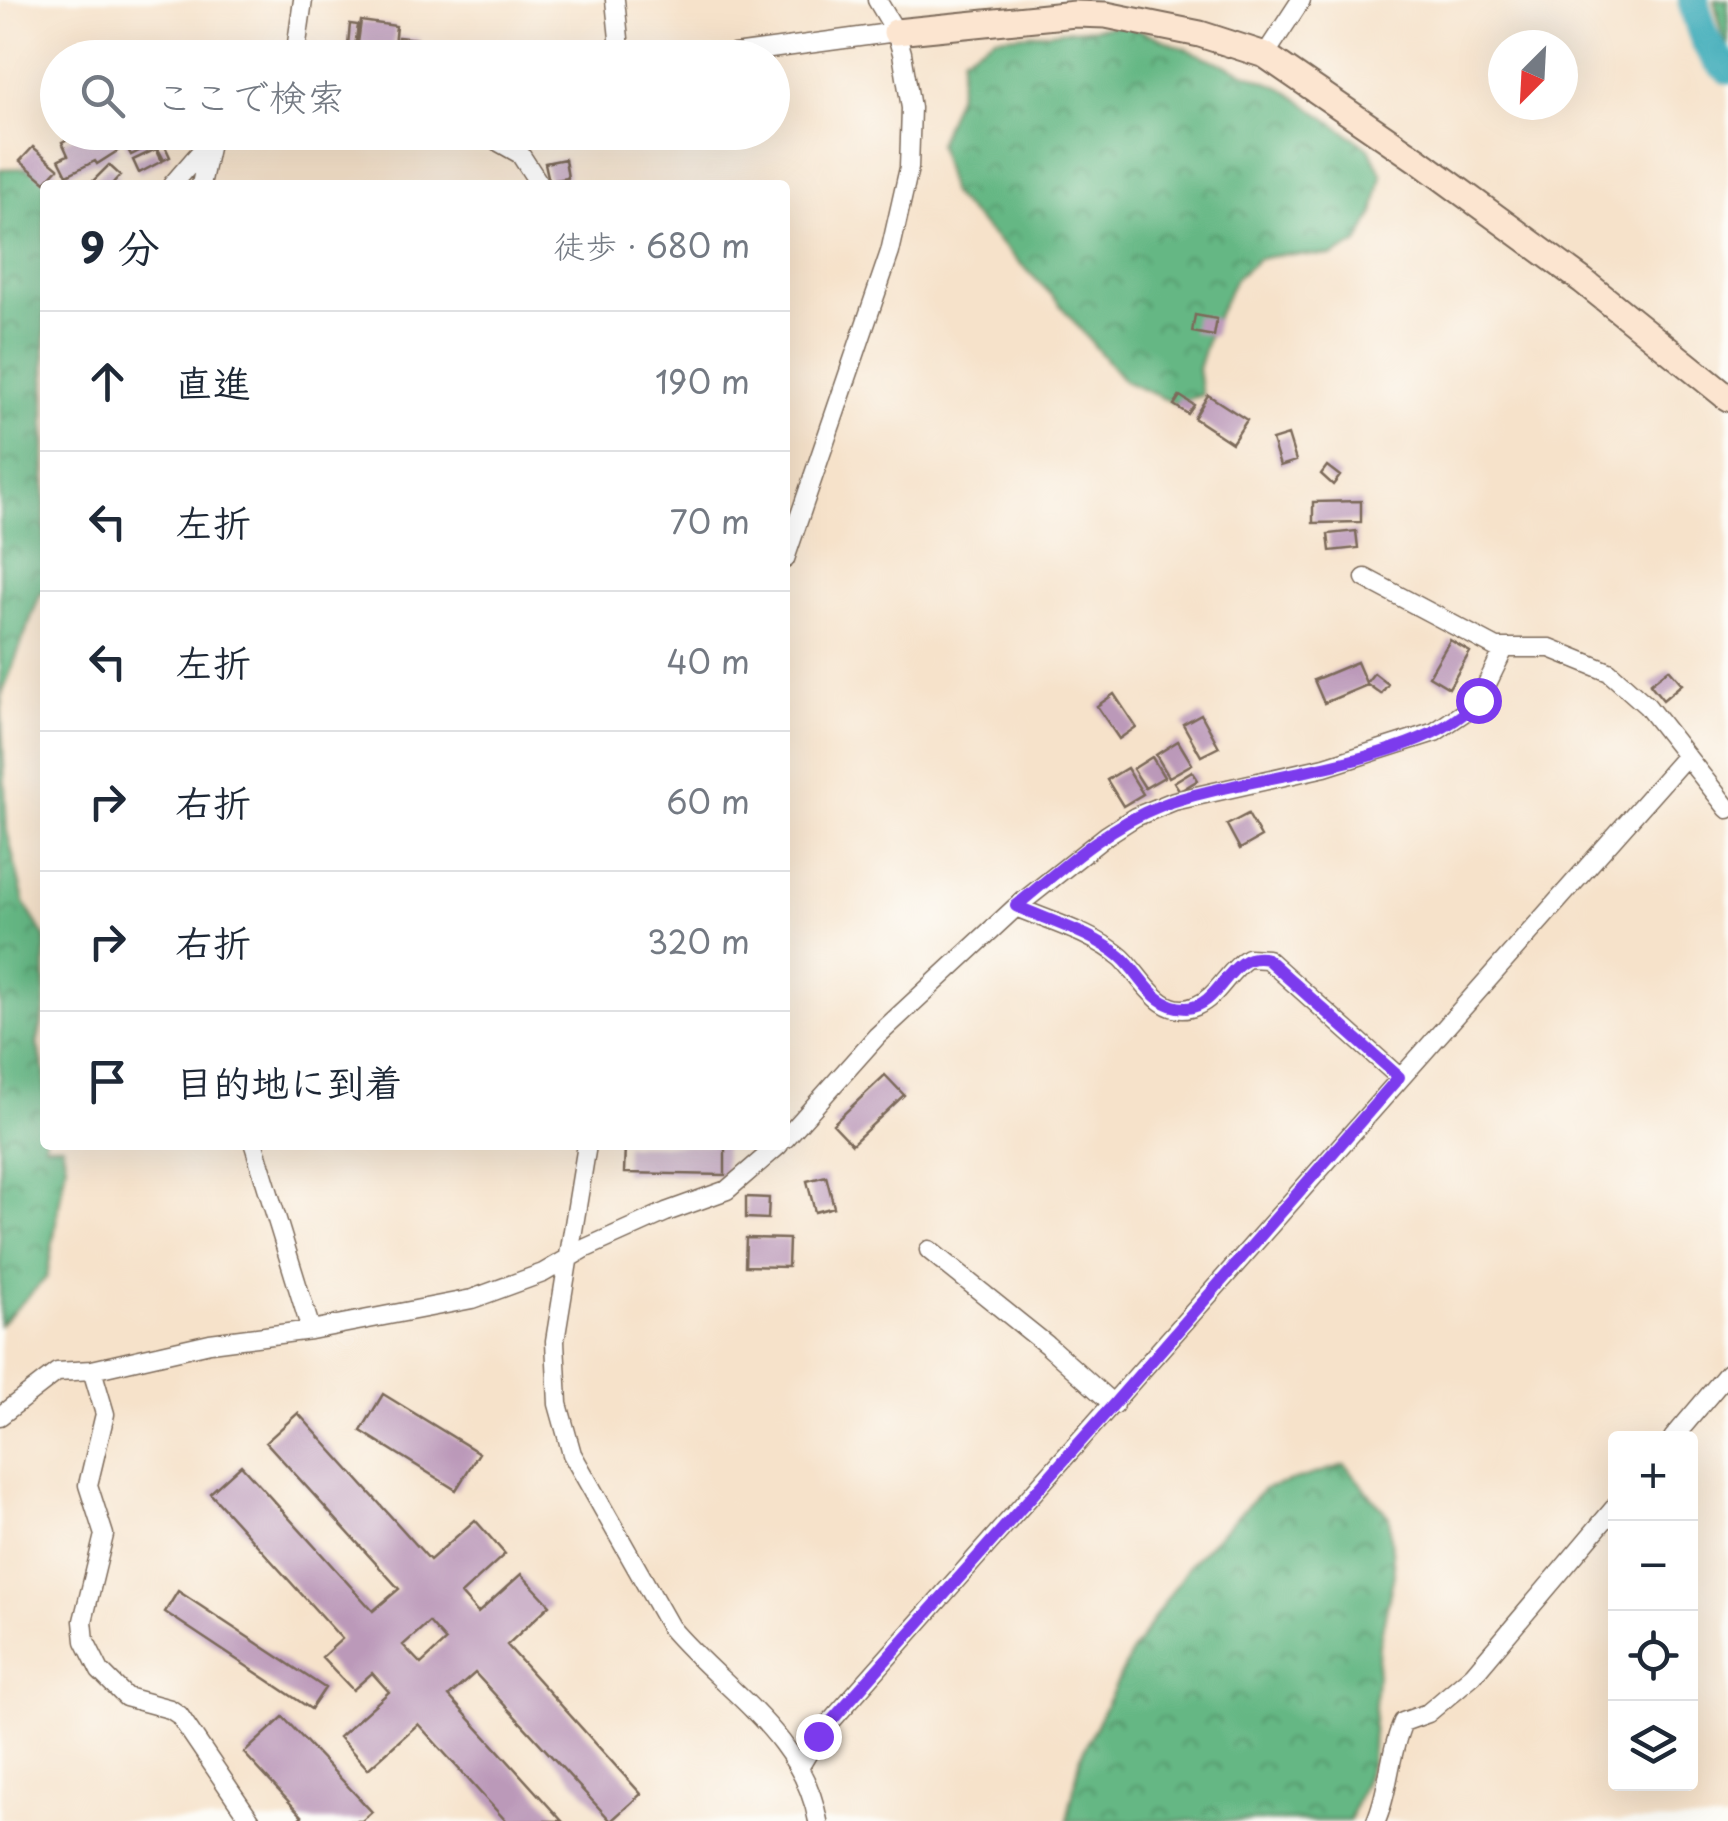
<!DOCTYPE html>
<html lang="ja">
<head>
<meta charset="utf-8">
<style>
  :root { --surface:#fff; --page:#f2f2f3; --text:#1f2937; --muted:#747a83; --line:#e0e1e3 }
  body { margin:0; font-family:"Playpen Sans","Klee One",sans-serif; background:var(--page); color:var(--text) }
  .controls { position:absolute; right:30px; bottom:30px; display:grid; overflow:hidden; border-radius:10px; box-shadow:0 10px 40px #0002 }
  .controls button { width:90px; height:90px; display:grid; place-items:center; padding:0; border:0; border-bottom:2px solid var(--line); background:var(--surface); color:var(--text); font:50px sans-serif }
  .compass { position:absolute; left:1488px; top:30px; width:90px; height:90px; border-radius:50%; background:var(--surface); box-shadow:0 10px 40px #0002; rotate:204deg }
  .stop { position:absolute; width:30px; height:30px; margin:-22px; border:8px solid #7c3aed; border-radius:50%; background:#fff }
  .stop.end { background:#7c3aed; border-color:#fff; box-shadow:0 2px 10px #0008 }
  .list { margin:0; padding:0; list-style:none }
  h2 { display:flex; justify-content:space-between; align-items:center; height:130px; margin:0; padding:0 40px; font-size:42px }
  h2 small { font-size:32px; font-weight:400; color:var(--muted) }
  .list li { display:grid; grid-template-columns:65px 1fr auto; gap:30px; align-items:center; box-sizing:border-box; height:140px; padding:0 40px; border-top:2px solid var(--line) }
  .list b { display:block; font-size:38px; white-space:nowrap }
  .list em { font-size:32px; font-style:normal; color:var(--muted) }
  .icon { flex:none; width:55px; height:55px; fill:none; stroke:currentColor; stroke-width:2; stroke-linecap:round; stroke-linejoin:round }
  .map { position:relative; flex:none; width:1728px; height:1821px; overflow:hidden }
  .search { position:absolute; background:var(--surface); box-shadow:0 10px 40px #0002; left:40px; top:40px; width:750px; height:110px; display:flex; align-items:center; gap:25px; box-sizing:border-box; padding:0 35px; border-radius:55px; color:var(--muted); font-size:38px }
  .panel { position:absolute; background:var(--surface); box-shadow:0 10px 40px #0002; left:40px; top:180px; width:750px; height:970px; border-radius:10px }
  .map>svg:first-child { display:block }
  .forest { fill:url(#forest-crowns); stroke:#507051; stroke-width:2.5 }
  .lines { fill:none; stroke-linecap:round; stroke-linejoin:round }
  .river { stroke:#3aaab8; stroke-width:32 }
  .building { fill:#bb99b9; fill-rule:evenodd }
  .street-casing { stroke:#7c6a5a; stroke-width:21 }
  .secondary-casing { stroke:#7c6a5a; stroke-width:29 }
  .street { stroke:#fff; stroke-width:18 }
  .secondary { stroke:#fce5d0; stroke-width:25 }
  .route { stroke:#7c3aed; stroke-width:12 }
</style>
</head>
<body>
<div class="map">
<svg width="1728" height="1821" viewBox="0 0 1728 1821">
  <defs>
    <pattern id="forest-crowns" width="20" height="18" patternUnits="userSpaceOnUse" patternTransform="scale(2.5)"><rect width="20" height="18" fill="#65b784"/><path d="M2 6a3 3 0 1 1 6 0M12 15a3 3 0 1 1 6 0" fill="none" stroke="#54956b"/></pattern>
  </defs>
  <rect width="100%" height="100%" fill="#fdfcf7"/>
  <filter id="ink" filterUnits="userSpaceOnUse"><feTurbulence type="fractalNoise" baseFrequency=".01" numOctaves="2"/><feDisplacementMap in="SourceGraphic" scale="20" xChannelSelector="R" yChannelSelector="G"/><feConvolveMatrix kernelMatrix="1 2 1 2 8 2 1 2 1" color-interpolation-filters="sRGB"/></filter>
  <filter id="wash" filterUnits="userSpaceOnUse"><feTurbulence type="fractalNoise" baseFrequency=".0048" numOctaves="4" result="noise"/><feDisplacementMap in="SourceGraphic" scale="40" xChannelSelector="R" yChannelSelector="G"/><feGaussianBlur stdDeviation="2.25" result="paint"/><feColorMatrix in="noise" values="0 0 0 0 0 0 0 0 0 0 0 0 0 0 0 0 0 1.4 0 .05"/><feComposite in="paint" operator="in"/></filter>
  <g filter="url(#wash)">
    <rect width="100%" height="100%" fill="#f6e2ca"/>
    <path class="forest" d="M1714,0h14v55z
      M1127,25l155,63 87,60 13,27 -8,38 -16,30 -26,13 -47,-2 -27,5 -23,20 -25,51 -12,39 4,26 -28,8 -50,-22 -73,-87 -100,-100 -13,-50 20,-51 5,-36 33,-20z
      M24,168l64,17h-43v409l-4,-2 -40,105 6,134 18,74 20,32v72l-8,35 8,28v73h17l4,19 -19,113 -47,48v-1156z
      M1345,1465l44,52 5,57 -15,70 -8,120 -22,57h-282l14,-65 52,-106 57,-86 74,-75z"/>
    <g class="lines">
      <path class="river" d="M1693,0c7,24 13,54 35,68"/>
    </g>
    <g id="blocks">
      <path class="building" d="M361,21l35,5 -3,29 -36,-5z
        M350,24l8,1 -3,22 -7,-1z
        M398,37l21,2 -2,17 -21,-3z
        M82,132h29l8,18 -22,14 -2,-3 -28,14 -8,-16 9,-4 -6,-13z
        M145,132l6,13 -20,10 -7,-13z
        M164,144l6,13 -6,3 -7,-13z
        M33,147l25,21 -13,14 -25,-21z
        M156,149l6,12 -23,12 -6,-13z
        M565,159l3,19 -19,3 -4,-18z
        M109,165l11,10 -9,10h-18l-2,-2z
        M1195,315l22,4 -3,17 -22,-4z
        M1208,395l39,25 -15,23 -38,-25z
        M1180,396l14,9 -6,9 -14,-9z
        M1288,435l8,26 -16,5 -8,-26z
        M1327,466l13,10 -7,9 -12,-11z
        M1361,501v21l-48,1v-21z
        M1356,531l2,17 -28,3 -2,-17z
        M1450,640l20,12 -21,36 -20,-12z
        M1357,662l10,23 -43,18 -10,-23z
        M1669,669l13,15 -19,16 -13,-16z
        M1374,673l14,11 -7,10 -15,-11z
        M1114,694l22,33 -17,12 -22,-33z
        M1201,714l18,33 -18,9 -18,-32z
        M1178,741l14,23 -23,13 -13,-22z
        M1152,757l12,20 -19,11 -12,-19z
        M1127,768l16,26 -20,12 -16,-26z
        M1192,771l6,9 -18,11 -6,-9z
        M1248,814l13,23 -21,12 -13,-24z
        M885,1075l19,20 -52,49 -19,-20z
        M625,1145h100v30l-101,-2z
        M826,1176l8,31 -19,5 -8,-31z
        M746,1197l23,1 -1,21 -22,-1z
        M746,1238l43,1 -1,28 -43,-1z
        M383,1394l96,59 -23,37 -95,-59z
        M298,1413l132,147 45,-40 30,34 -44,40 17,19 43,-39 29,31 -43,40 134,149 -30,27 -136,-148 -26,23 113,125h-56l-88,-97 -50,45 -29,-32 50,-45 -17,-19 -19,17 -31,-33 20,-18 -132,-146 31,-28 132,146 26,-22 -133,-147zM429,1622l17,19 -25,23 -18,-19z
        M178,1591l147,97 -14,21 -146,-97z
        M283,1717l89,95 -10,9h-66l6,-5 -58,-63z"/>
    </g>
  </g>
  <g filter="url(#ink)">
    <use href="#blocks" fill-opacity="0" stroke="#7c6a5a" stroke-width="2.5"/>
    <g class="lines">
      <defs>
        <path id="street" d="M615,0l6,58
          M1265,55l36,-55
          M295,58l8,-58
          M705,58l191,-26
          M495,132l2,9 23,13 20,31
          M172,185l39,-45
          M201,185l9,-42
          M785,559l105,-307 19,-84 2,-60 -9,-55 -6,-21 -19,-32
          M1365,578l132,70h53l59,24 38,34 81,103
          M1016,907c33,14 79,27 106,51 20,19 39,63 74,48 22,-9 32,-36 52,-48l19,1 132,118
          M785,1139l92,-103 139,-129 91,-72 28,-18 39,-16 151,-34 110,-35 37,-25 12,-17 20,-41
          M254,1145l57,185
          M587,1145l-32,196 3,63 14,50 98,173c54,64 132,106 148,194
          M929,1250l118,95 67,60
          M92,1370l13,44 -17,71 16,50 -21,86 2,20 15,30 26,26 44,12 9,6 72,106
          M0,1416l57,-44 35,-2 118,-27 101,-13 161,-31 71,-26 43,-25 80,-36 61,-22 52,-45
          M1673,1438l55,-65
          M800,1766l18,-30 867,-979
          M1376,1821c14,-32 12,-65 27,-99l25,-9 45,-38 143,-169"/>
        <path id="secondary" d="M896,32l179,-18 31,1 94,19 65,21 154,106 164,120 145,117"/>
      </defs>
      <use href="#street" class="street-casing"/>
      <use href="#secondary" class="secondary-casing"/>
      <use href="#street" class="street"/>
      <use href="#secondary" class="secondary"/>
    </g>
  </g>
  <g class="lines" filter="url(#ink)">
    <path class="route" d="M818,1736l296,-332 285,-327 -132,-118c-39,-10 -45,48 -81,49 -34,0 -43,-32 -65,-51 -28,-24 -72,-36 -105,-51 44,-36 90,-79 144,-100 83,-32 263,-40 318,-106"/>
  </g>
</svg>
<div class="controls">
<button>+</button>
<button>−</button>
<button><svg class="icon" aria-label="locate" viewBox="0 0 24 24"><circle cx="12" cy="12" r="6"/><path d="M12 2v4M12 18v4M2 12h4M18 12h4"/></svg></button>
<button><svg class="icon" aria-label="layers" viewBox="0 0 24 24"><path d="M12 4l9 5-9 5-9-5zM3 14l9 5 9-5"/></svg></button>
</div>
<svg class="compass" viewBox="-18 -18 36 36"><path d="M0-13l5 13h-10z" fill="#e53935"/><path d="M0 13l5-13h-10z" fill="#747a83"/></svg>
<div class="stop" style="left:1478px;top:700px"></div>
<div class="stop end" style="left:818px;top:1736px"></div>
<div class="search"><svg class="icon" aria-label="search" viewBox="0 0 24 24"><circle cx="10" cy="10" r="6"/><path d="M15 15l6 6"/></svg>ここで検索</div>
<section class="panel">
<h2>9 分<small>徒歩 · 680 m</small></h2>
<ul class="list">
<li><svg class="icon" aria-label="ahead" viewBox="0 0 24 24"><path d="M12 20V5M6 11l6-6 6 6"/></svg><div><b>直進</b></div><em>190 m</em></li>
<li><svg class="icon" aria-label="left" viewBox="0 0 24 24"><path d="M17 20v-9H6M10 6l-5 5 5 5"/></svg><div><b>左折</b></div><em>70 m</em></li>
<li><svg class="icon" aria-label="left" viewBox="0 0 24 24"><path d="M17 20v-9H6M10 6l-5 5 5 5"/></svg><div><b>左折</b></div><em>40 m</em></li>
<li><svg class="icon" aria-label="right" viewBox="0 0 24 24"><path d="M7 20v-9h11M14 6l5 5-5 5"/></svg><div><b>右折</b></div><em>60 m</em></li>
<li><svg class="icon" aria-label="right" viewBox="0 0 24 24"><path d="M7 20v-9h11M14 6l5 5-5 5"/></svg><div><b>右折</b></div><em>320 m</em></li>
<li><svg class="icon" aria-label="arrive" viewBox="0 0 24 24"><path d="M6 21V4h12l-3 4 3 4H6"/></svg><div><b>目的地に到着</b></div></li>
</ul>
</section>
</div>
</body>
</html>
